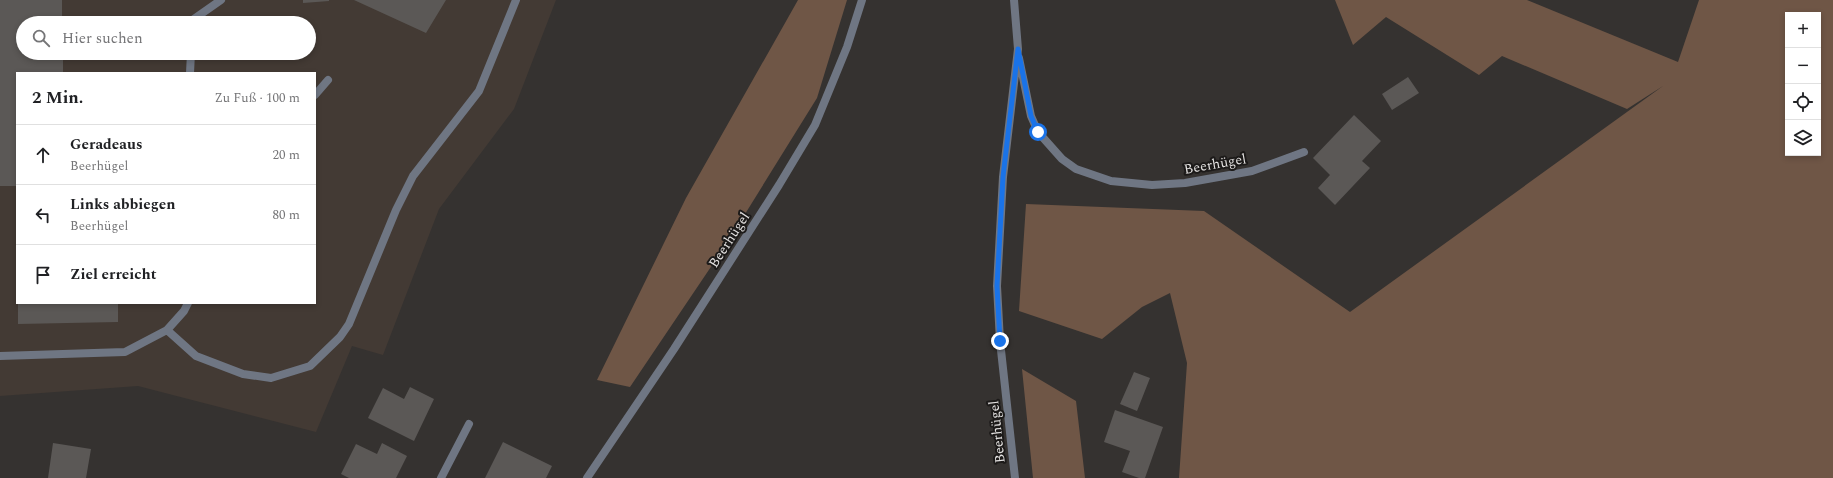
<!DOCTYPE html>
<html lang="de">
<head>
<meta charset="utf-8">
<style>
  :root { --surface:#fff; --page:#f2f2f2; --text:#202124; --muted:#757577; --line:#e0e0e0 }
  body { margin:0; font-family:Spectral,serif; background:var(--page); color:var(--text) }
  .controls { position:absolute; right:12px; top:12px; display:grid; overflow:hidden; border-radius:0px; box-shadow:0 2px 6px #0003 }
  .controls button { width:36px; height:36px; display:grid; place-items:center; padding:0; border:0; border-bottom:1px solid var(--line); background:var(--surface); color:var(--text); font:20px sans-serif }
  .stop { position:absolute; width:12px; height:12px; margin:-9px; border:3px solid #1a73e8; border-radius:50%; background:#fff }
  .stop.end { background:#1a73e8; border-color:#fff; box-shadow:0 1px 4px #0008 }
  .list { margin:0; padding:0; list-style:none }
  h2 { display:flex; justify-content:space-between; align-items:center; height:52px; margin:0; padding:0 16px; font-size:17px }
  h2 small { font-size:13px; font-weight:400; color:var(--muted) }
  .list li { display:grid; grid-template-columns:26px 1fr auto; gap:12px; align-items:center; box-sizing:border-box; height:60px; padding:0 16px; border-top:1px solid var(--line) }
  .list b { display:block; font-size:15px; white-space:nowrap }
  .list p { margin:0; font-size:13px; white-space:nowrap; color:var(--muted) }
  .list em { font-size:13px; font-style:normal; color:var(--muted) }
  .icon { flex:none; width:22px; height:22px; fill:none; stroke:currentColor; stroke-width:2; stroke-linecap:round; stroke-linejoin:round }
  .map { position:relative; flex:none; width:1833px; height:478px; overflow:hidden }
  .search { position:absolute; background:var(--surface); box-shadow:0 2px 6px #0003; left:16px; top:16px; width:300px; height:44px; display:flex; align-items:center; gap:10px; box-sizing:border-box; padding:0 14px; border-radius:22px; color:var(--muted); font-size:15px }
  .panel { position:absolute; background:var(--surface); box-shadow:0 2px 6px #0003; left:16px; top:72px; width:300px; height:232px; border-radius:0px }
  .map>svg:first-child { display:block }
  .built { fill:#433a34; fill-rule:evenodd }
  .green { fill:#6f5646; fill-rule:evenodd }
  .building { fill:#5b5856 }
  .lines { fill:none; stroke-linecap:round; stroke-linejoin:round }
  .service { stroke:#6f7683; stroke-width:8 }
  .minor { stroke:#6f7683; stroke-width:8 }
  .route { stroke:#1a73e8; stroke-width:5 }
  .labels { text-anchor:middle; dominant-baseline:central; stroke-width:4; stroke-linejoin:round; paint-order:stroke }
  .street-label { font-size:14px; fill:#e3e1e0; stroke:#1c1a19 }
</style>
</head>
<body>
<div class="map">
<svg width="1833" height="478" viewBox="0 0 1833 478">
  <rect width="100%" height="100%" fill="#353230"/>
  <path class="built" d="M0,0h556l-42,109 -75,100 -56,146 -31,-9 -36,86 -178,-46 -138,10zM23,23h286v30h-286zM17,73h298v230h-298z"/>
  <path class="green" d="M798,0h49l-30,98 -90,145 -97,144 -33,-7 89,-182z
    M1335,0h192l151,62 21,-62h134v478h-654l8,-115 -17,-70 -28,14 -40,32 -83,-28 7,-107 178,7 146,101 313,-226 -36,23 -125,-53 -23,19 -93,-58 -33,28zM1788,15h30v138h-30z
    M1022,369l54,32 9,77h-52z"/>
  <path class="building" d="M0,0h62v23h-39v30h40v20h-46v113h-17z
    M303,0h26v1l-26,2z
    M354,0h92l-20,33z
    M1408,77l11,16 -27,17 -10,-16z
    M1354,115l27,26 -19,20 8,7 -35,37 -17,-17 12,-13 -17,-17z
    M18,303h100v19l-100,2z
    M1134,372l16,6 -13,33 -17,-7z
    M410,387l24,12 -20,42 -46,-23 15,-30 21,11z
    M1115,410l48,17 -18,51h-6l-17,-6 8,-21 -26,-9z
    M503,442l49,24 -6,12h-61z
    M53,443l38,6 -5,29h-38z
    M382,443l25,13 -11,22h-47l-8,-4 15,-30 21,10z"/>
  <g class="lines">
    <path class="service" d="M1014,0l4,49 -15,128 -6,109 3,55 15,137
      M191,23v-2l30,-21
      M1019,58l12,58 7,16 24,27 14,10 35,12 41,4 33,-2 67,-12 52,-19
      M190,73l1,-20
      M315,95l13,-15
      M167,330l29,26 47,18 28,4 39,-12 30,-29 9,-13 47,-114 17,-34 66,-85 37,-91
      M0,356l125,-4 42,-22 17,-19 4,-8"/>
    <path class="minor" d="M441,478l28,-54
      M587,478l87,-129 105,-164 36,-60 32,-78 15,-47"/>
  </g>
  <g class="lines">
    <path class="route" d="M1000,341l-3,-55 6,-109 15,-128 13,67 7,16"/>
  </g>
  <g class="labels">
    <g class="street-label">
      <text transform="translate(1215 164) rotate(-10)">Beerhügel</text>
      <text transform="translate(729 240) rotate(-57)">Beerhügel</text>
      <text transform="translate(997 432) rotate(-96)">Beerhügel</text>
    </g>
  </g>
</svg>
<div class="controls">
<button>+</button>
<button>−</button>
<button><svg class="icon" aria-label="locate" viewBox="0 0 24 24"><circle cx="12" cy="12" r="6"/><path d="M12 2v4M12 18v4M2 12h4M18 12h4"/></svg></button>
<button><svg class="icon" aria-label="layers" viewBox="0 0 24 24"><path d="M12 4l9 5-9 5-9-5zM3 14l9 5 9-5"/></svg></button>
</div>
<div class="stop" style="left:1038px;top:132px"></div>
<div class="stop end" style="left:1000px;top:341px"></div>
<div class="search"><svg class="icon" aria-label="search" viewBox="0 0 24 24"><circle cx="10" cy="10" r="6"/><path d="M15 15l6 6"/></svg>Hier suchen</div>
<section class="panel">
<h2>2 Min.<small>Zu Fuß · 100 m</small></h2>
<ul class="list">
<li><svg class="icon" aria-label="ahead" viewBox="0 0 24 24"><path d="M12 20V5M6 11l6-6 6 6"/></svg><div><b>Geradeaus</b><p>Beerhügel</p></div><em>20 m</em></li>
<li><svg class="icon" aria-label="left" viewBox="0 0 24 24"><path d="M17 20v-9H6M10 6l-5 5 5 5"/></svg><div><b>Links abbiegen</b><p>Beerhügel</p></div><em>80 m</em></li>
<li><svg class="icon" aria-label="arrive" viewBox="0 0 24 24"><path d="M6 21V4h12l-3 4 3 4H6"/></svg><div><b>Ziel erreicht</b></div></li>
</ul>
</section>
</div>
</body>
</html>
